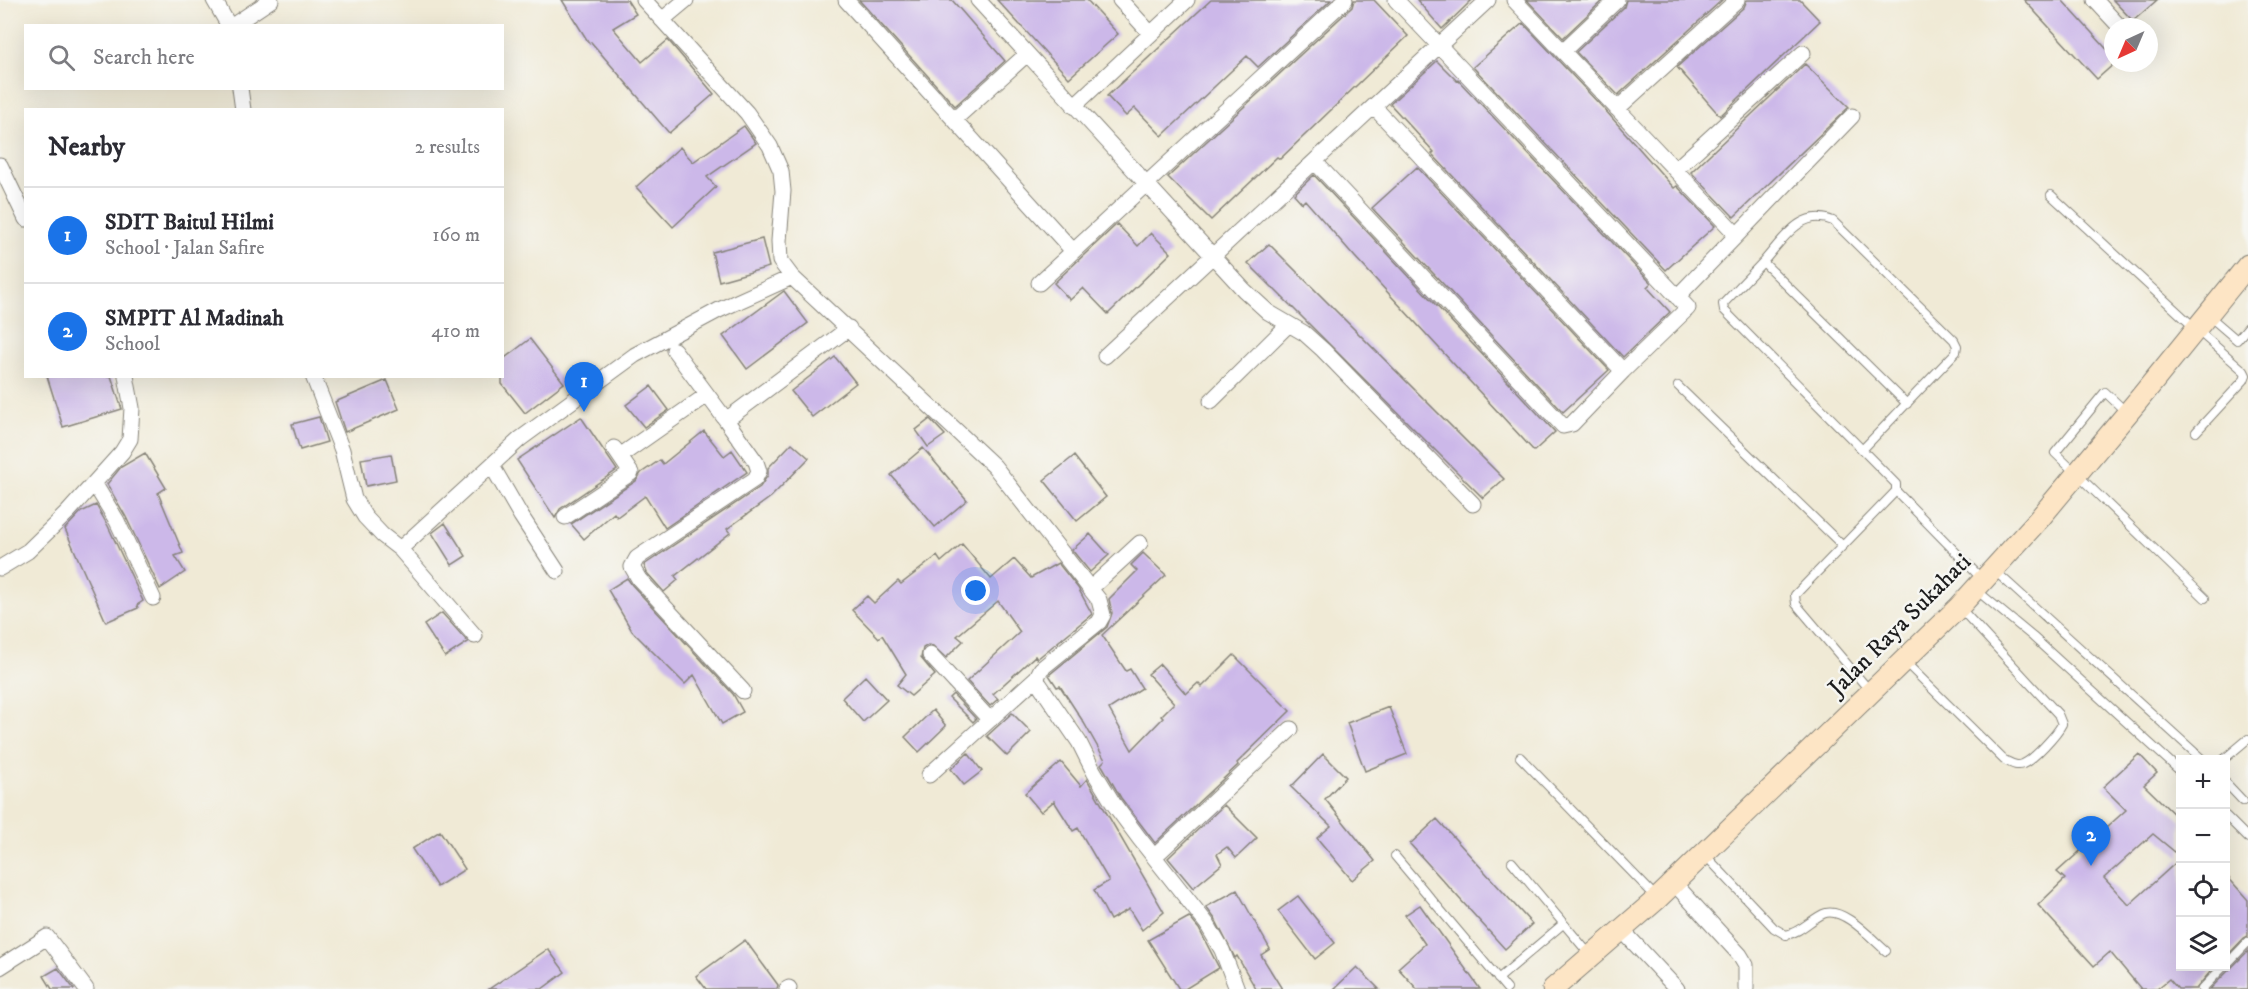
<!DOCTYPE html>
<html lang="en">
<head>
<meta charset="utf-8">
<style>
  :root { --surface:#fff; --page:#f7f7f7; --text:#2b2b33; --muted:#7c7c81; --line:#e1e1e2; --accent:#1a73e8 }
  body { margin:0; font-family:"IM FELL DW Pica",serif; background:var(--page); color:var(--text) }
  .controls { position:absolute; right:18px; bottom:18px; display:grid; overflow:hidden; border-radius:0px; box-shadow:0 6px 24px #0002 }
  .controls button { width:54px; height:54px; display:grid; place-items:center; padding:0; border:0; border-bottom:2px solid var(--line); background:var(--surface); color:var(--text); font:30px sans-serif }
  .compass { position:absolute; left:2104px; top:18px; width:54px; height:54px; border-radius:50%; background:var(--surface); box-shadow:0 6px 24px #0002; rotate:224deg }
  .you { position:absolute; left:976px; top:591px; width:21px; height:21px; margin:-15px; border:4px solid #fff; border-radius:50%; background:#1a73e8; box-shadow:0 0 0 9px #1a73e833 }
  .badge { display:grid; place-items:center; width:39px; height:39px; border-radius:50%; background:var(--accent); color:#fff; font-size:20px; font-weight:700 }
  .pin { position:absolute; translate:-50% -50px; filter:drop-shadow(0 2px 3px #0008) }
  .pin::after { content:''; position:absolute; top:32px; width:21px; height:18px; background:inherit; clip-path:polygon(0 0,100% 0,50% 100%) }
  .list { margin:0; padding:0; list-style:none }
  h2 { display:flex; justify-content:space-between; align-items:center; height:78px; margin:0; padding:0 24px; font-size:26px }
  h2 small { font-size:20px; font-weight:400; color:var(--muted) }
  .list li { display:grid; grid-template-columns:39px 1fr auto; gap:18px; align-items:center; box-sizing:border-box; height:96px; padding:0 24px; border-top:2px solid var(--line) }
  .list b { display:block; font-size:22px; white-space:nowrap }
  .list p { margin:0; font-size:20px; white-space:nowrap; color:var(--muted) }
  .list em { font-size:20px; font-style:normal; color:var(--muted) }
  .icon { flex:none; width:33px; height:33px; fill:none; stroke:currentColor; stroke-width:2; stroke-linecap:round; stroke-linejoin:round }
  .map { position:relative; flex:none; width:2248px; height:989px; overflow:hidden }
  .search { position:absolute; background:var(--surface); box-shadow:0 6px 24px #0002; left:24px; top:24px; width:480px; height:66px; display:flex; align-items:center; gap:15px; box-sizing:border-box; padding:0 21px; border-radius:0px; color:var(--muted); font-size:22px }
  .panel { position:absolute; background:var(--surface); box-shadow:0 6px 24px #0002; left:24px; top:108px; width:480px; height:270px; border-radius:0px }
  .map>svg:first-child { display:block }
  .building { fill:#ccb8e9 }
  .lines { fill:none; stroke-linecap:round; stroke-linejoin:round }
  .service-casing { stroke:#868379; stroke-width:10 }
  .minor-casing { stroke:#868379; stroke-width:17 }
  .secondary-casing { stroke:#868379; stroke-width:23 }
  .service { stroke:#fff; stroke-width:8 }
  .minor { stroke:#fff; stroke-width:15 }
  .secondary { stroke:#fde5c5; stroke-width:21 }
  .labels { text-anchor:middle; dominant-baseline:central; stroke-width:5; stroke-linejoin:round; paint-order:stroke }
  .street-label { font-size:24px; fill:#1c1c1c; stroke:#f6f6f2 }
</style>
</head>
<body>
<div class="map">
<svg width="2248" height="989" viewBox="0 0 2248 989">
  <rect width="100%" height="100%" fill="#f6f6f2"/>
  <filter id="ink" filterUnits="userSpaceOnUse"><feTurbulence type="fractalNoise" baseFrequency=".0167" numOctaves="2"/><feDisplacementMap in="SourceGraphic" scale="12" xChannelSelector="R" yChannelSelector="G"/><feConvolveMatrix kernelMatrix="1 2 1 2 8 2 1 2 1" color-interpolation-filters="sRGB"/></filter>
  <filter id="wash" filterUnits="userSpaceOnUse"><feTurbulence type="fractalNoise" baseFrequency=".008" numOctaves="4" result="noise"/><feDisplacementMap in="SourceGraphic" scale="24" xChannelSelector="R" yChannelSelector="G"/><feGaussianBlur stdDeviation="1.35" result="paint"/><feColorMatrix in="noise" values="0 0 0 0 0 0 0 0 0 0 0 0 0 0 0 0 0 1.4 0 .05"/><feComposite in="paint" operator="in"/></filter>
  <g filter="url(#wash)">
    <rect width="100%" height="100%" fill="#f0ead6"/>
    <g id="blocks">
      <path class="building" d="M562,0h65l9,14 -23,14 29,34 26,-22 46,54 -45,39 -78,-91 -2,1z
        M859,0h93l53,61 -50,45z
        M997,0h90l31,34 -49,44z
        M1211,0h120l-73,67 -11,-11 -85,80 -27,-28 -9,8 -19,-20z
        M1354,0h20l34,36 -128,123 -3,-2 -66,63 -43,-43 184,-170z
        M1417,0h55l-30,29z
        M1527,0h76l-40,38z
        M1626,0h96l-104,95 -42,-43 48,-45z
        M1747,0h53l20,21 -100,95 -43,-49 67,-60z
        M2024,0h38l51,56v7h2l-18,16z
        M2113,0h44l-24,21z
        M1523,23l82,87 69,78 3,-2 38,40 -49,44 -193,-203z
        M1437,61l20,20 1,-1 193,203 -4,4 23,25 -47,45 -191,-203 2,-2 -44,-48z
        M1805,64l44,43 -115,110 -43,-45z
        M744,126l12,17 -49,34 9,10 -43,40 -37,-40 44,-40 13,15z
        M1417,167l192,203 -46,42 -191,-204z
        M1314,175l241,257 -21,19 -179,-194 -50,-57 -3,3 -8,-9z
        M1117,224l21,22 13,-13 20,20 -63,61 -25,-26 -13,12 -16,-17z
        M762,239l7,28 -50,14 -7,-29z
        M1269,244l235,235 -21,19 -235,-235z
        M784,291l24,32 -61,46 -24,-33z
        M530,339l34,44 -39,30 -23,-29v-24z
        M835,357l21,26 -44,34 -21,-26z
        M47,376h64l11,33 -59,18z
        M387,380l12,29 -54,23 -10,-30z
        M651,386l18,24 -25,17 -18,-22z
        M319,417l8,25 -27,8 -8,-26z
        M581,417l36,53 -57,39 -5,9 -38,-58z
        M930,419l15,16 -17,12 -12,-17z
        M704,431l20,25 8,-6 15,22 -82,56 -20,-32 -28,21 -3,-4 -30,26 -13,-15 65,-43 5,-8 19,-13 3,4z
        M792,443l17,15 -38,39 -44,32 3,4 -55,43 3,4 -14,12 -17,-19 -3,-8 116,-78 8,-12v-7z
        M923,448l44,52 -32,27 -44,-52z
        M145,453l21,35 -8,5 25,60 -8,3 10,16 -25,17 -34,-72 -19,-33 14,-17z
        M391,454l5,26 -30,6 -5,-27z
        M1074,456l32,41 -29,24 -33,-41z
        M96,505l12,21 35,75 -6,4 1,3 -32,14 -41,-93 16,-17z
        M445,523l21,33 -14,9 -20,-32z
        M1090,534l19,21 -19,17 -18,-22z
        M962,544l29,35 23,-20 17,19 27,-15 20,25 14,26 -55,45 -2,-3 -42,38 5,5 -8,7 -23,-25 53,-49 -22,-31 -41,35 6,5 -17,17 -13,-12 -5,-1 -5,3 -2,10 14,17 -24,21 -14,-11 9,-11 -24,-39 -3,3 -27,-28 15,-14 7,7 24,-22 3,3 36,-28 4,6z
        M1143,553l23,22 -64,60 24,36 4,-2 12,19 -33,21 23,41 31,-32 -2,-2 13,-13 -26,-29 12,-10 26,30 12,-11 4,4 32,-32 56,56 -53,52 1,2 -83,78 -34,-45 -18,-31 -2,-3 4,-4 -21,-37 -24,-37 -3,1 -8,-12 58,-48 5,-14 -3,-14 28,-28 -6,-6z
        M627,578l5,7 101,109 10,18 -21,12 -28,-49 -9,9 -53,-53 -24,-41z
        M442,613l26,29 -23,15 -21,-32z
        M865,676l22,24 -24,22 -21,-24z
        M953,694l23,25 -3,3 -24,-24z
        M1389,707l18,47 -42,17 -18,-48z
        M933,710l13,16 -27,26 -14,-15z
        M1012,713l19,19 -24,24 -20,-20z
        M968,753l14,18 -18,14 -13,-16z
        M1323,754l23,23 -21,22 50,62 -23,19 -35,-42 14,-12 -40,-39z
        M2139,754l18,19 -13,12 37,36v36l-28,-23 -49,44 25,27 52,-47v108h34l-19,23h-18l-9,-10 -12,10h-16l-31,-37 -16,14 -56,-61 27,-26 -8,-7 69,-62 -23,-23z
        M1061,762l20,24 6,-7 77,133 -22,18 -13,-21 -19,11 -16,-30 15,-9 -31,-53 -5,3 -19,-30 -13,11 -16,-19z
        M1224,805l33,33 -21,20 -9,-11 -10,7 5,10 -29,24 -25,-30z
        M1437,819l95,105 -27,25 -95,-105z
        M440,831l25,38 -28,18 -25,-38z
        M2226,875l22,25v36l-4,2 -18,19z
        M1237,890l33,59 -9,6 21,34h-26l-19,-33 -2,2 -20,-39 -9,-12z
        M1298,896l37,47 -20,16 -37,-48z
        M1420,905l60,84h-63l-19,-21 27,-24 -20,-29z
        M1189,917l10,12 20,39 -34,21h-6l-31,-49z
        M745,940l33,45 -1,4h-71l-10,-13z
        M548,949l17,23 -23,17h-53z
        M2248,951v38h-38z
        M1357,967l22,22h-45z
        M58,968l16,21h-22l-8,-13z"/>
    </g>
  </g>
  <g filter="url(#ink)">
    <use href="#blocks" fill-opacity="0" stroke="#868379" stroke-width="1.5"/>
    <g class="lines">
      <defs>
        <path id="service" d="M2051,195l145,134 48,42 2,4 -2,5 -48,52
          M1763,262c19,-21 38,-55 70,-41l121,119 3,6 -1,6 -93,97
          M2208,315l29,25 11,-13
          M1678,386l165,160
          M2126,412l-21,-20 -50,61 150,145
          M1896,491l87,89
          M1994,570l209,190
          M1975,589l58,48 147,134
          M1904,661l100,99c7,3 12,7 19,4 10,-4 34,-30 39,-40l-4,-10 -98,-106
          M1870,691l-74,-87 -1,-9 101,-104v-7l-172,-174 -1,-6 40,-42 144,142
          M1520,757l136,140
          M2223,760l25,-21
          M2226,783l17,18
          M2226,816l22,22
          M1705,855l69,73 12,7c15,-3 23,-14 37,-21 19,-9 49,25 63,37
          M1395,856l112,133
          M1512,862l78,93
          M2226,965l22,-23
          M1498,979l65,-55
          M2202,989l22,-23"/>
        <path id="minor" d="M214,0l15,26
          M644,0l103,113 23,33 11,25 2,20 -4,50 1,20 12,16 202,189 105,134 4,15 -4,7 -58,47 -4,8 1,5 41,60 15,30 19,31 26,35 68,86 15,26 15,39
          M846,0l227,251
          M978,0l266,290 24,22 36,21 19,17 150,154
          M1120,0l31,34
          M1514,0l223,235
          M2095,0l25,27
          M662,20l24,-20
          M232,26l39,-26
          M1563,51l54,-51
          M240,88l3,22
          M1074,106l113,-106
          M1374,107l249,264
          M1617,109l120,-109
          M955,119l72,-65
          M1315,162l248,264 9,-2 51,-53 65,-63 -292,-308
          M0,165l26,54
          M1675,170l128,-117
          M1039,283l306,-283
          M1677,297l175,-181
          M674,350l52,70
          M1105,356l383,-356
          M313,376l29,74 12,49 11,18 17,18 18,14 75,87
          M1211,401l77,-76
          M620,456l87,-61
          M492,466l29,50 36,55
          M94,483l23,38 36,77
          M565,517l66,-44 -17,-25
          M400,549l120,-110 115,-84 84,-45 73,-33
          M0,568l28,-17 40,-39 54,-60 8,-13 2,-31 -6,-32
          M1090,589l50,-46
          M930,655l59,64
          M743,691l-104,-112 -7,-12 5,-9 118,-79 4,-8 -3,-9 -30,-42 123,-92
          M929,775l108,-98
          M1154,857l137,-128
          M1674,883l66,72 6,10v24
          M1622,930l55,59
          M0,967l47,-30 39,52
          M787,989l2,-1"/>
        <path id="secondary" d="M1553,989l104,-90 302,-292 80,-88 97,-116 112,-138"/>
      </defs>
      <use href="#service" class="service-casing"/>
      <use href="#minor" class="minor-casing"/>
      <use href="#secondary" class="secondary-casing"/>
      <use href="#service" class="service"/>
      <use href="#minor" class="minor"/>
      <use href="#secondary" class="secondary"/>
    </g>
  </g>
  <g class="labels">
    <g class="street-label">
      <text transform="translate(1900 625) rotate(-45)">Jalan Raya Sukahati</text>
    </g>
  </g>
</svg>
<div class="controls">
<button>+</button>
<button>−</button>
<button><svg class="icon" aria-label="locate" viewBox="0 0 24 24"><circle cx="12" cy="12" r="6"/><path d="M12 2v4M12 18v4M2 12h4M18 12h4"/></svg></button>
<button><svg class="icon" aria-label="layers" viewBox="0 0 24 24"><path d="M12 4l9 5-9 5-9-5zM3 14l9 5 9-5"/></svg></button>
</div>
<svg class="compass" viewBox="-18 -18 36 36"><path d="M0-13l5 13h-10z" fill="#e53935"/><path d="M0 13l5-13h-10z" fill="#7c7c81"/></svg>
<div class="you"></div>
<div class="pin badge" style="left:584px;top:412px">1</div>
<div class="pin badge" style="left:2091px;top:866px">2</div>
<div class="search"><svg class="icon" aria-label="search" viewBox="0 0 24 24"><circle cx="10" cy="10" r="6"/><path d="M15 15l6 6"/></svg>Search here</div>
<section class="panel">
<h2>Nearby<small>2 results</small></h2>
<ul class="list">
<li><span class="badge">1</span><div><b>SDIT Baitul Hilmi</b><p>School · Jalan Safire</p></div><em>160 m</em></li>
<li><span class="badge">2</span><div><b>SMPIT Al Madinah</b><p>School</p></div><em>410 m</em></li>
</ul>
</section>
</div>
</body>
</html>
